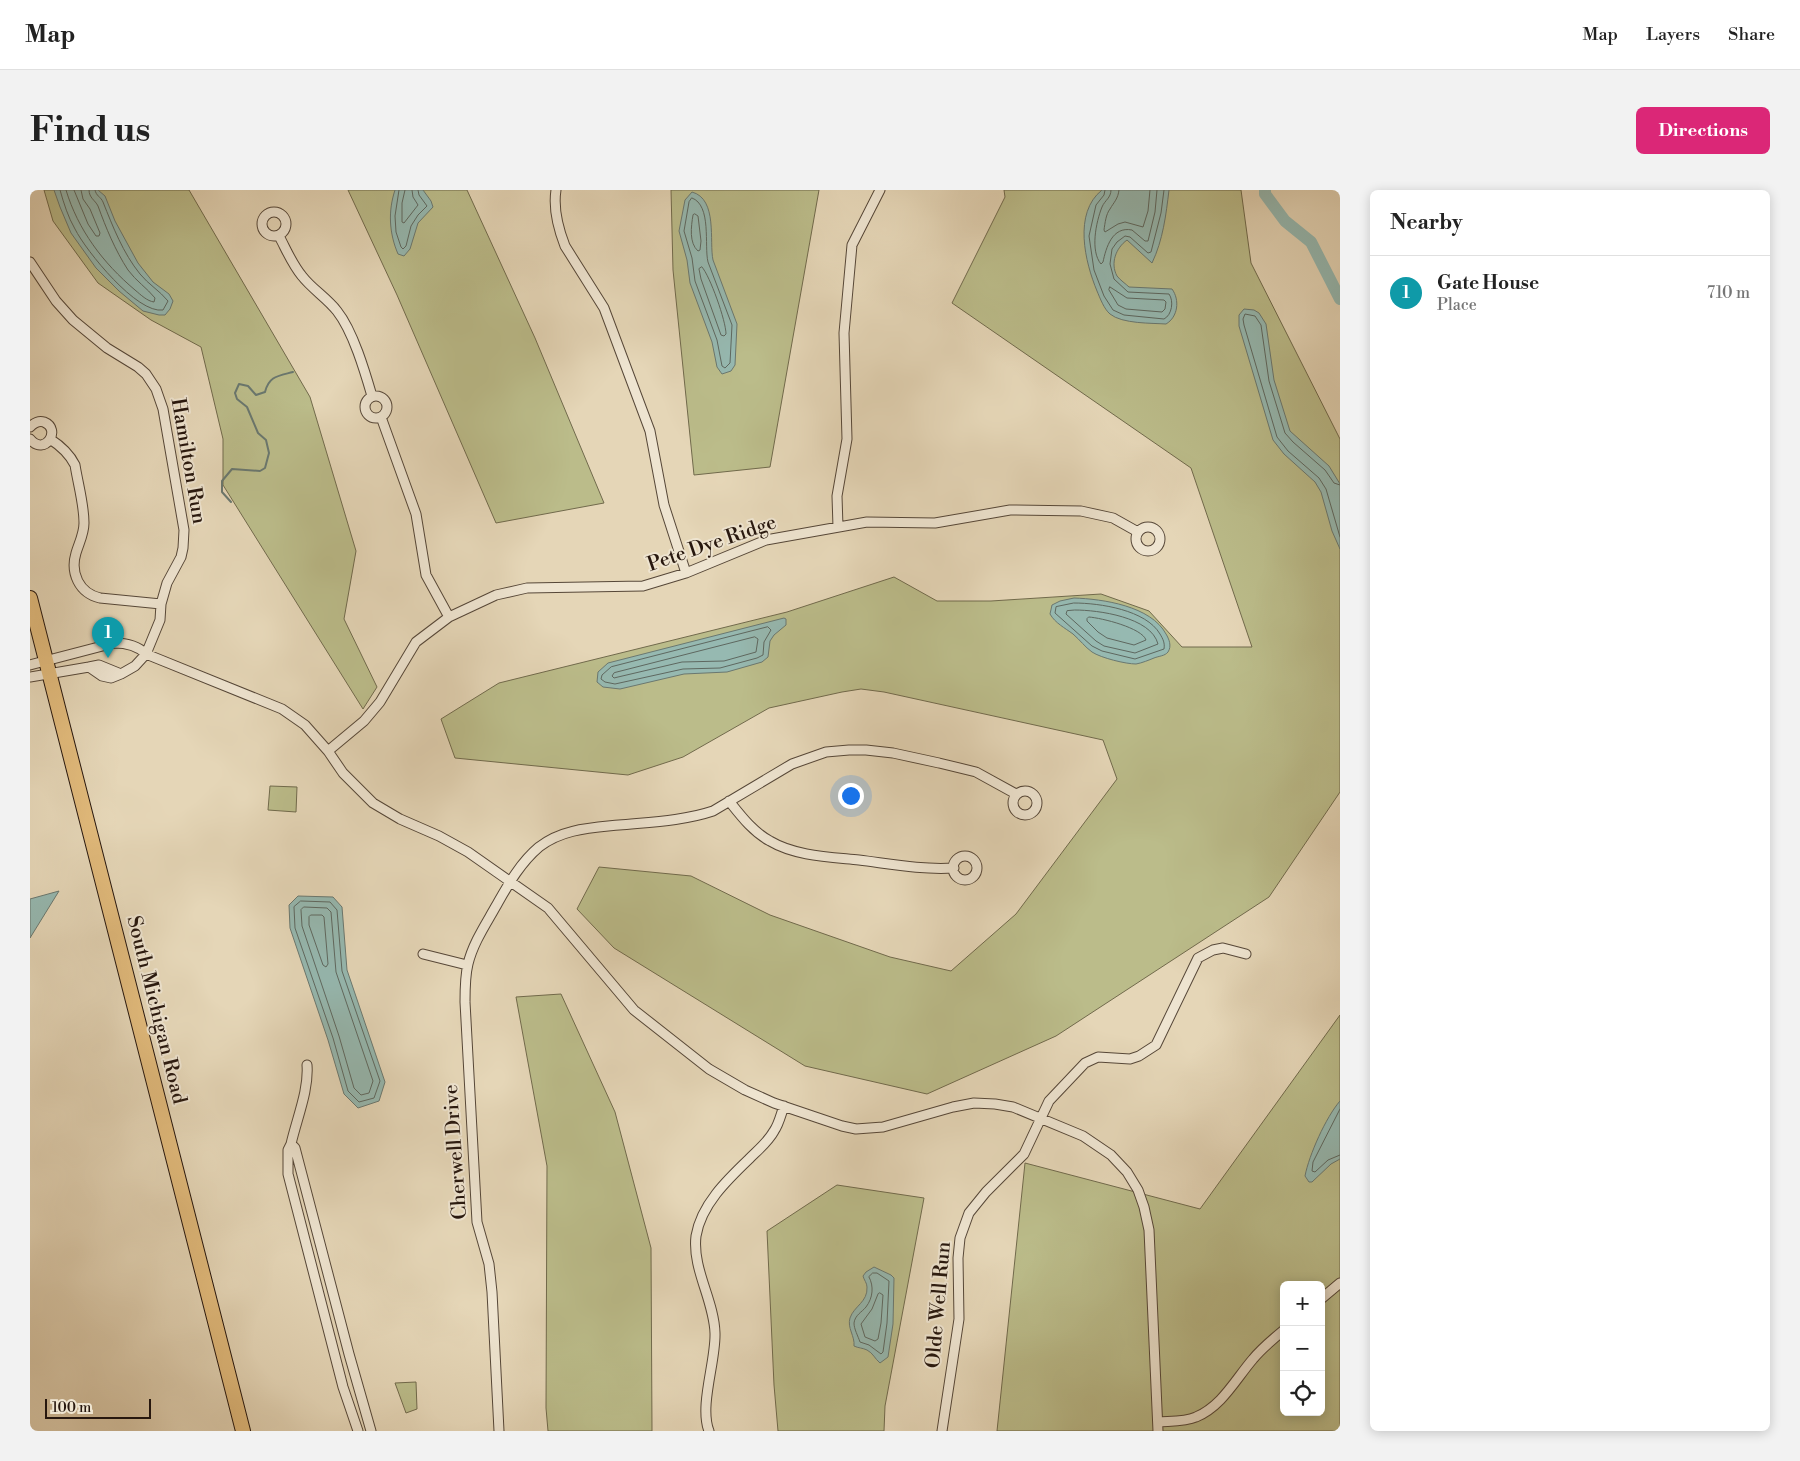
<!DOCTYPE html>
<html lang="en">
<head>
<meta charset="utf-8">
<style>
  :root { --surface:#fff; --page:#f2f2f2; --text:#222; --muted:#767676; --line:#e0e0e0; --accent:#db2777 }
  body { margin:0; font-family:"Libre Bodoni",serif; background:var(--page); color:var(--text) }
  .controls { position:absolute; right:15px; bottom:15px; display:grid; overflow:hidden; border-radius:8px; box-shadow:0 2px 12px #0003 }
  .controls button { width:45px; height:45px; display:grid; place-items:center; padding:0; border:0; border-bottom:1px solid var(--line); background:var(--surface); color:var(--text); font:25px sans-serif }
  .scale { position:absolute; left:15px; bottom:12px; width:106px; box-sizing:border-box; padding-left:5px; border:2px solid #27170e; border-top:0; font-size:14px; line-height:18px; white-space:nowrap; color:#27170e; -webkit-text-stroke:4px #eee4d0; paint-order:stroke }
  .you { position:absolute; left:820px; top:605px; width:18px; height:18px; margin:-12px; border:4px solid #fff; border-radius:50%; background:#1a73e8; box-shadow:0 0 0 8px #1a73e833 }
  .badge { display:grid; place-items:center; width:32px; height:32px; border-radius:50%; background:var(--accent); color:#fff; font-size:16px; font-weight:700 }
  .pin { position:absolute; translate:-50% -41px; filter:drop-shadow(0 1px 2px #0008) }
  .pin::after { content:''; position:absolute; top:26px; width:18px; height:15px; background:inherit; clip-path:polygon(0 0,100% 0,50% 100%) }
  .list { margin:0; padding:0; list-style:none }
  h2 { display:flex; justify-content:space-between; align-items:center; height:65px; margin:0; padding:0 20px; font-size:21px }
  h2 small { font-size:16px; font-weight:400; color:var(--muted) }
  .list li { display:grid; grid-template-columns:32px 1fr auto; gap:15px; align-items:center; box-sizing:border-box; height:75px; padding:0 20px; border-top:1px solid var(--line) }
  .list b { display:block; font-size:19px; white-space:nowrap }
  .list p { margin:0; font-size:16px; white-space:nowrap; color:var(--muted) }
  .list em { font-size:16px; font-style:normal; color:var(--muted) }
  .icon { flex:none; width:28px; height:28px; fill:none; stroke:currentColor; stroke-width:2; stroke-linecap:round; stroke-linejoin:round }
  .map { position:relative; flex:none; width:1310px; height:1241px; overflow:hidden; border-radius:8px }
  header { display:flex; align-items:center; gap:30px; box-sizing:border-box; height:70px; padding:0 25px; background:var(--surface); border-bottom:1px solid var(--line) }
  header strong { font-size:24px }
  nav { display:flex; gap:28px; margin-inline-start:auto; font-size:18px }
  .intro { display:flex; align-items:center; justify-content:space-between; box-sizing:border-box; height:120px; padding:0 30px }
  h1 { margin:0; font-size:35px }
  .button { padding:12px 22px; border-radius:8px; background:var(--accent); color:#fff; font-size:18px; font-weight:700 }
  main { display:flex; gap:30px; padding:0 30px }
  aside { flex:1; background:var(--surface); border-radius:8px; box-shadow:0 2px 12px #0003 }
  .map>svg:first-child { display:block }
  .green { fill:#bbbc8a; stroke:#716a4c; fill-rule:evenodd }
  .water { fill:#96b9b1; stroke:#6a7870 }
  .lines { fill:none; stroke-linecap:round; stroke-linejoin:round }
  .shore { stroke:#5e6860; stroke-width:1 }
  .stream { stroke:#6a7870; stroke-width:2 }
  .river { stroke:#96b9b1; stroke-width:12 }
  .minor-casing { stroke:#564738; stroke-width:11 }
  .primary-casing { stroke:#27170e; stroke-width:16 }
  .minor { stroke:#eee4d0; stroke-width:9 }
  .primary { stroke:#e2bb7c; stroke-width:14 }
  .labels { text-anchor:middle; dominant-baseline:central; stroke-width:4; stroke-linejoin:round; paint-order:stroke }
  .street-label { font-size:20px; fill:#27170e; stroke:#eee4d0 }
</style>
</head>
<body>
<header>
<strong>Map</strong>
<nav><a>Map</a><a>Layers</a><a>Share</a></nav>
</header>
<div class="intro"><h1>Find us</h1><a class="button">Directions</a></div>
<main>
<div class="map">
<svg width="1310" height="1241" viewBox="0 0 1310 1241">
  <rect width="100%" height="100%" fill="#e5d6b7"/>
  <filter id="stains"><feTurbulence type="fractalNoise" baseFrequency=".004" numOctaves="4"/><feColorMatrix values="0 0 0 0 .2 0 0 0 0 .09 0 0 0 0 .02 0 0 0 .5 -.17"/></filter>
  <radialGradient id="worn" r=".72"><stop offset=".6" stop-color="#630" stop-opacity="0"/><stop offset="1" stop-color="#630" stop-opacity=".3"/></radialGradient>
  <path class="green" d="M14,0h145l121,207 46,154 -12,68 33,68 -14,22 -140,-224v-46l-22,-92 -50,-27 -53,-37 -45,-62z
    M318,0h119l68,148 69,165 -108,20 -99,-228z
    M641,0h148l-49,277 -76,8 -21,-205z
    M974,0h237l10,73 89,176v353l-71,105 -213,139 -129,58 -122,-28 -191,-118 -37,-39 22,-42 92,9 79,39 120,42 61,14 65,-57 101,-135 -14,-39 -219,-48 -23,-3 -19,3 -73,16 -86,49 -55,18 -173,-17 -14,-39 58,-36 288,-71 107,-35 43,24h54l110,-7 48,17 33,36h70l-61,-179 -239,-165 53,-106z
    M240,596l27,1 -1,25 -28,-2z
    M531,804l54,118 36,136 1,183h-104l-2,-23 1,-242 -31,-169z
    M1310,825v416h-343l28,-268 175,46zM1254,1095h37v127h-37z
    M807,995l87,13 -39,208 -1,25h-106l-4,-46 -7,-154z
    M386,1192l1,27 -11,4 -11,-30z"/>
  <path class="water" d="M24,0h44l7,6 10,25 23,42 15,19 16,12 4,7 -3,8 -5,6h-6l-16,-4 -24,-20 -23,-23 -25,-35 -11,-26z
    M365,0h28l8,11 2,6 -15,16 -8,26 -6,7 -6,-2c-9,-21 -10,-43 -3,-64z
    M1072,0h67c-3,25 -6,50 -17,73l-25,-23c-11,8 -17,23 -10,36 3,4 9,8 12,11l43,2c8,11 6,28 -6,35 -14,-1 -44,0 -56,-10 -6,-5 -10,-16 -13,-23 -12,-29 -24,-78 5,-101z
    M662,2c26,7 17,50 21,68l24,64 -2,41 -4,6 -9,3 -5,-7 -5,-25 -22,-59 -3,-23 -8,-29 6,-31z
    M1214,119l10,1 5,3 7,11 8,56 16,51 39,35 11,18v65l-8,-18 -11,-39 -6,-10 -31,-28 -11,-14 -34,-114v-11z
    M1044,408c29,1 77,8 92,36 3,5 6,12 2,18 -3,4 -9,4 -14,6 -5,2 -12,5 -18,6 -10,0 -35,-6 -44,-12 -7,-5 -12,-12 -19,-18 -8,-6 -18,-11 -23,-20l2,-9 8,-4z
    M754,428l2,1v6l-12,10 -4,6 -2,16 -6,5 -35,10 -43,2 -64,15 -17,-2 -6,-5 1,-10 10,-9z
    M29,701l-29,47v-39z
    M268,706l35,1 9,10 5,63 38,112 -6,19 -21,7 -14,-14 -16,-54 -38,-112 -1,-23z
    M1310,911v58l-9,5 -19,18h-3l-4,-6c4,-21 21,-59 35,-75z
    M844,1077l17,8 3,3 -1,46 -5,33 -8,6c-5,-4 -7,-10 -13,-13 -4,-2 -9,-2 -13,-4 1,-10 -7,-18 -4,-28 4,-12 18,-16 17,-31 0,-4 -3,-7 -4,-11l3,-4z"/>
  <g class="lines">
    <path class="shore" d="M30,0c4,14 8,27 15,39 11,22 62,85 88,81l5,-9c-8,-10 -20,-17 -28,-27 -17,-21 -27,-47 -37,-72 -2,-5 -7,-6 -8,-12
      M36,0c12,40 37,73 69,100 6,5 12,11 19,12l1,-4c-8,-10 -19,-17 -27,-28 -13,-20 -22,-42 -30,-64 -3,-6 -9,-8 -9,-16
      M44,0l14,34 8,12h3l1,-3 -10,-24 -7,-10 -2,-9
      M369,0l-4,26 1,16 5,15 2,2 3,-3 5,-20 7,-11 9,-9 -8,-11 -1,-5
      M375,0l-3,13v19l2,1 14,-18 -5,-8 -1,-7
      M1075,0l-1,5 -8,10 -7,31 5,34 10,26 9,14 11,5 40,4c8,-4 10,-18 5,-25l-41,-2 -14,-13 -4,-15 2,-15 5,-7 8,-6 5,1 18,16 3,-1 10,-39 3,-23
      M1081,0c0,8 -6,10 -9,17 -6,15 -12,44 -1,57l2,-2c3,-14 9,-36 29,-32l13,11h3l7,-29 2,-22
      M1089,0c-1,9 -5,12 -9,19 -4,5 -5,14 -6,21l1,2 13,-8 7,-2 18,5 5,-16 2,-21
      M662,8c20,7 12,48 16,64l24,63 -2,38 -5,5 -3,-2 -5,-26 -22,-59 -3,-23 -8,-27 5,-29z
      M665,24l3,2 3,25 -1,9 -2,1c-9,-8 -7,-24 -5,-36z
      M672,77c8,9 24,54 24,67l-2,2 -3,-1 -20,-56 -2,-10z
      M1080,97l17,11 37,2 2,2 -1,7 -3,3 -36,-3 -8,-4 -9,-15z
      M1310,295l-6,-2 -9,-13 -32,-28 -8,-9 -16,-52 -8,-56 -6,-9 -10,-2 -2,5 1,6 33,112 11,14 31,27 7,11 14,48
      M1044,413c26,0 72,7 86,31 3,5 5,9 4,15l-29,10 -33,-8 -10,-5 -37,-33 1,-6z
      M1045,420c23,0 76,7 83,34l-23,9 -31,-7 -8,-5 -30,-27 1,-3z
      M1059,427c13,1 53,11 57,23l-12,5 -27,-7 -9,-6 -11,-11v-2z
      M738,437l3,3 -7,12 -1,13 -6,3 -37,10 -37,1 -68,15 -10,-2 -4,-3 1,-4 9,-8z
      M725,447l3,2 -2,13 -32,9 -42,1 -64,15 -4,1 -2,-2 2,-3z
      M271,711l29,1 7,8 5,61 38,110 -6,17 -15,4 -11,-11 -15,-53 -38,-110 -1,-21z
      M274,717l23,1 4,4 5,60 37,109 -4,12 -8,2 -7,-7 -15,-52 -37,-110 -1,-16z
      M281,725h11l2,2 4,47 -2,3 -3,-2 -14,-40v-8z
      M1310,919l-27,53 -1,9 3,1 13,-12 12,-5
      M843,1083h4l12,8 -2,42 -4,29 -2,2 -12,-9 -9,-3c-2,-6 -6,-13 -6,-19 1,-8 8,-11 12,-16 7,-9 8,-21 3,-30z
      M850,1103l3,2 -2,28 -3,16 -3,2 -10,-4 -4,-13 11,-15 6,-15z"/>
    <path class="stream" d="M201,312l-9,-10v-11l10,-12 28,2 5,-3 4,-15 -3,-13 -8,-7 -11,-26 -10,-8 -2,-6 4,-9 9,2 8,9 9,-3c4,-16 13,-16 28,-20"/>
    <path class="river" d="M1235,0v4l20,27 26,21 29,57"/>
    <defs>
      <path id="minor" d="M526,0c-3,19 2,38 9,56l39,62 46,123 14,74 22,68
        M232 34a12 12 0 1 1 24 0a12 12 0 1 1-24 0Z
        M249,46c7,13 13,28 23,40 10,13 25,22 35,35 16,20 28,61 35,85
        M0,72l26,39 17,19 34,28 31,19 8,7 10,15 7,20 21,121 -1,18 -2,9 -14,26 -6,21 -1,16 -14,34 -11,12 -14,8 -10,4 -9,-2 -13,-9 -59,10
        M335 217a11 11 0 1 1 22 0a11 11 0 1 1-22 0Z
        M351,227l35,97 10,61 23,42
        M0,237c4,-4 8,-7 14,-5 18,7 1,35 -14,17
        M20,249c11,7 19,14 25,26 3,19 9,39 9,58 0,11 -5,20 -8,30 -6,20 3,40 24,45l61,6
        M1106 349a12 12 0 1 1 24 0a12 12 0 1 1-24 0Z
        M808,337l-1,-31 10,-57 -3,-106 8,-88 28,-55
        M0,475l84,-22c11,0 24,3 32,11l136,55 23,16 23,26 15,22 30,30 27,16 39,17 29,16 80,56 86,102 75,59 36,21 29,13 68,23 14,3 27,-2 70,-20 21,-4 21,1 18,3 70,29 28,19 16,17 11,18 6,17 5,23 9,201
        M59,477l10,-2 22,9
        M298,561l36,-30 16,-19 36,-60 33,-25 47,-22 31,-7 116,-2 43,-13 80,-33 101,-18 68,1 75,-13 71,1 32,7 25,14
        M983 613a12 12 0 1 1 24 0a12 12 0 1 1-24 0Z
        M699,611c12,15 24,31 41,40 25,15 60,16 89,19 32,4 62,10 95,8
        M923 678a12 12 0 1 1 24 0a12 12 0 1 1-24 0Z
        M393,764l44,11
        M277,875c2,25 -10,53 -16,79l-3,6v24l55,213 15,44
        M261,954l4,4 54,206 22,77
        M1291,1109l19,-16
        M1128,1232c12,-1 27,0 38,-5 26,-11 39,-37 57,-58 9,-11 20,-20 31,-29
        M469,1241l-7,-139 -3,-28 -12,-42 -12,-220c0,-13 0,-26 3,-38 5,-21 18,-40 28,-58 12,-21 24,-43 43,-59 23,-18 51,-19 80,-22 31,-3 64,-4 94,-14l79,-47 34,-12 23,-2h17l27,3 46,10 37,9 40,22
        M679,1241c-10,-25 7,-70 6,-98 -1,-33 -23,-64 -19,-97 5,-31 31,-56 53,-77 9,-9 19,-17 25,-28 5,-7 7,-17 10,-25
        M912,1241l17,-112 -1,-61 2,-20 9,-25 17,-21 38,-38 25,-53 36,-38 13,-6 32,2 9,-3 17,-11 42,-87 15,-8 10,-2 23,6"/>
      <path id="primary" d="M0,408l213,833"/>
    </defs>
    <use href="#minor" class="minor-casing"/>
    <use href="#primary" class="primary-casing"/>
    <use href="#minor" class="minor"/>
    <use href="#primary" class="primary"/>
  </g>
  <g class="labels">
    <g class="street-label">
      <text transform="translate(158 271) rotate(80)">Hamilton Run</text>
      <text transform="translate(682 354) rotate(-19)">Pete Dye Ridge</text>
      <text transform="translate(126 820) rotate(76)">South Michigan Road</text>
      <text transform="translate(426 962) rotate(-94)">Cherwell Drive</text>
      <text transform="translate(909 1115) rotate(-85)">Olde Well Run</text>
    </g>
  </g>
  <rect width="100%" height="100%" filter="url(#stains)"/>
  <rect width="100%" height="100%" fill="url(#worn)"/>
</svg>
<div class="controls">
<button>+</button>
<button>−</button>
<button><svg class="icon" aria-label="locate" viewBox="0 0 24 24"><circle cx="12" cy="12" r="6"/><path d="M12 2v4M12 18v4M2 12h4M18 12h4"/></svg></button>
</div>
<div class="scale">100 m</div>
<div class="you"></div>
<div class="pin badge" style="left:78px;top:468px;background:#0f9aa8">1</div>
</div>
<aside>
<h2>Nearby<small></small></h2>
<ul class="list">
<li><span class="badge" style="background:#0f9aa8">1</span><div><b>Gate House</b><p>Place</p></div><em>710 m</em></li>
</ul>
</aside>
</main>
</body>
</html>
